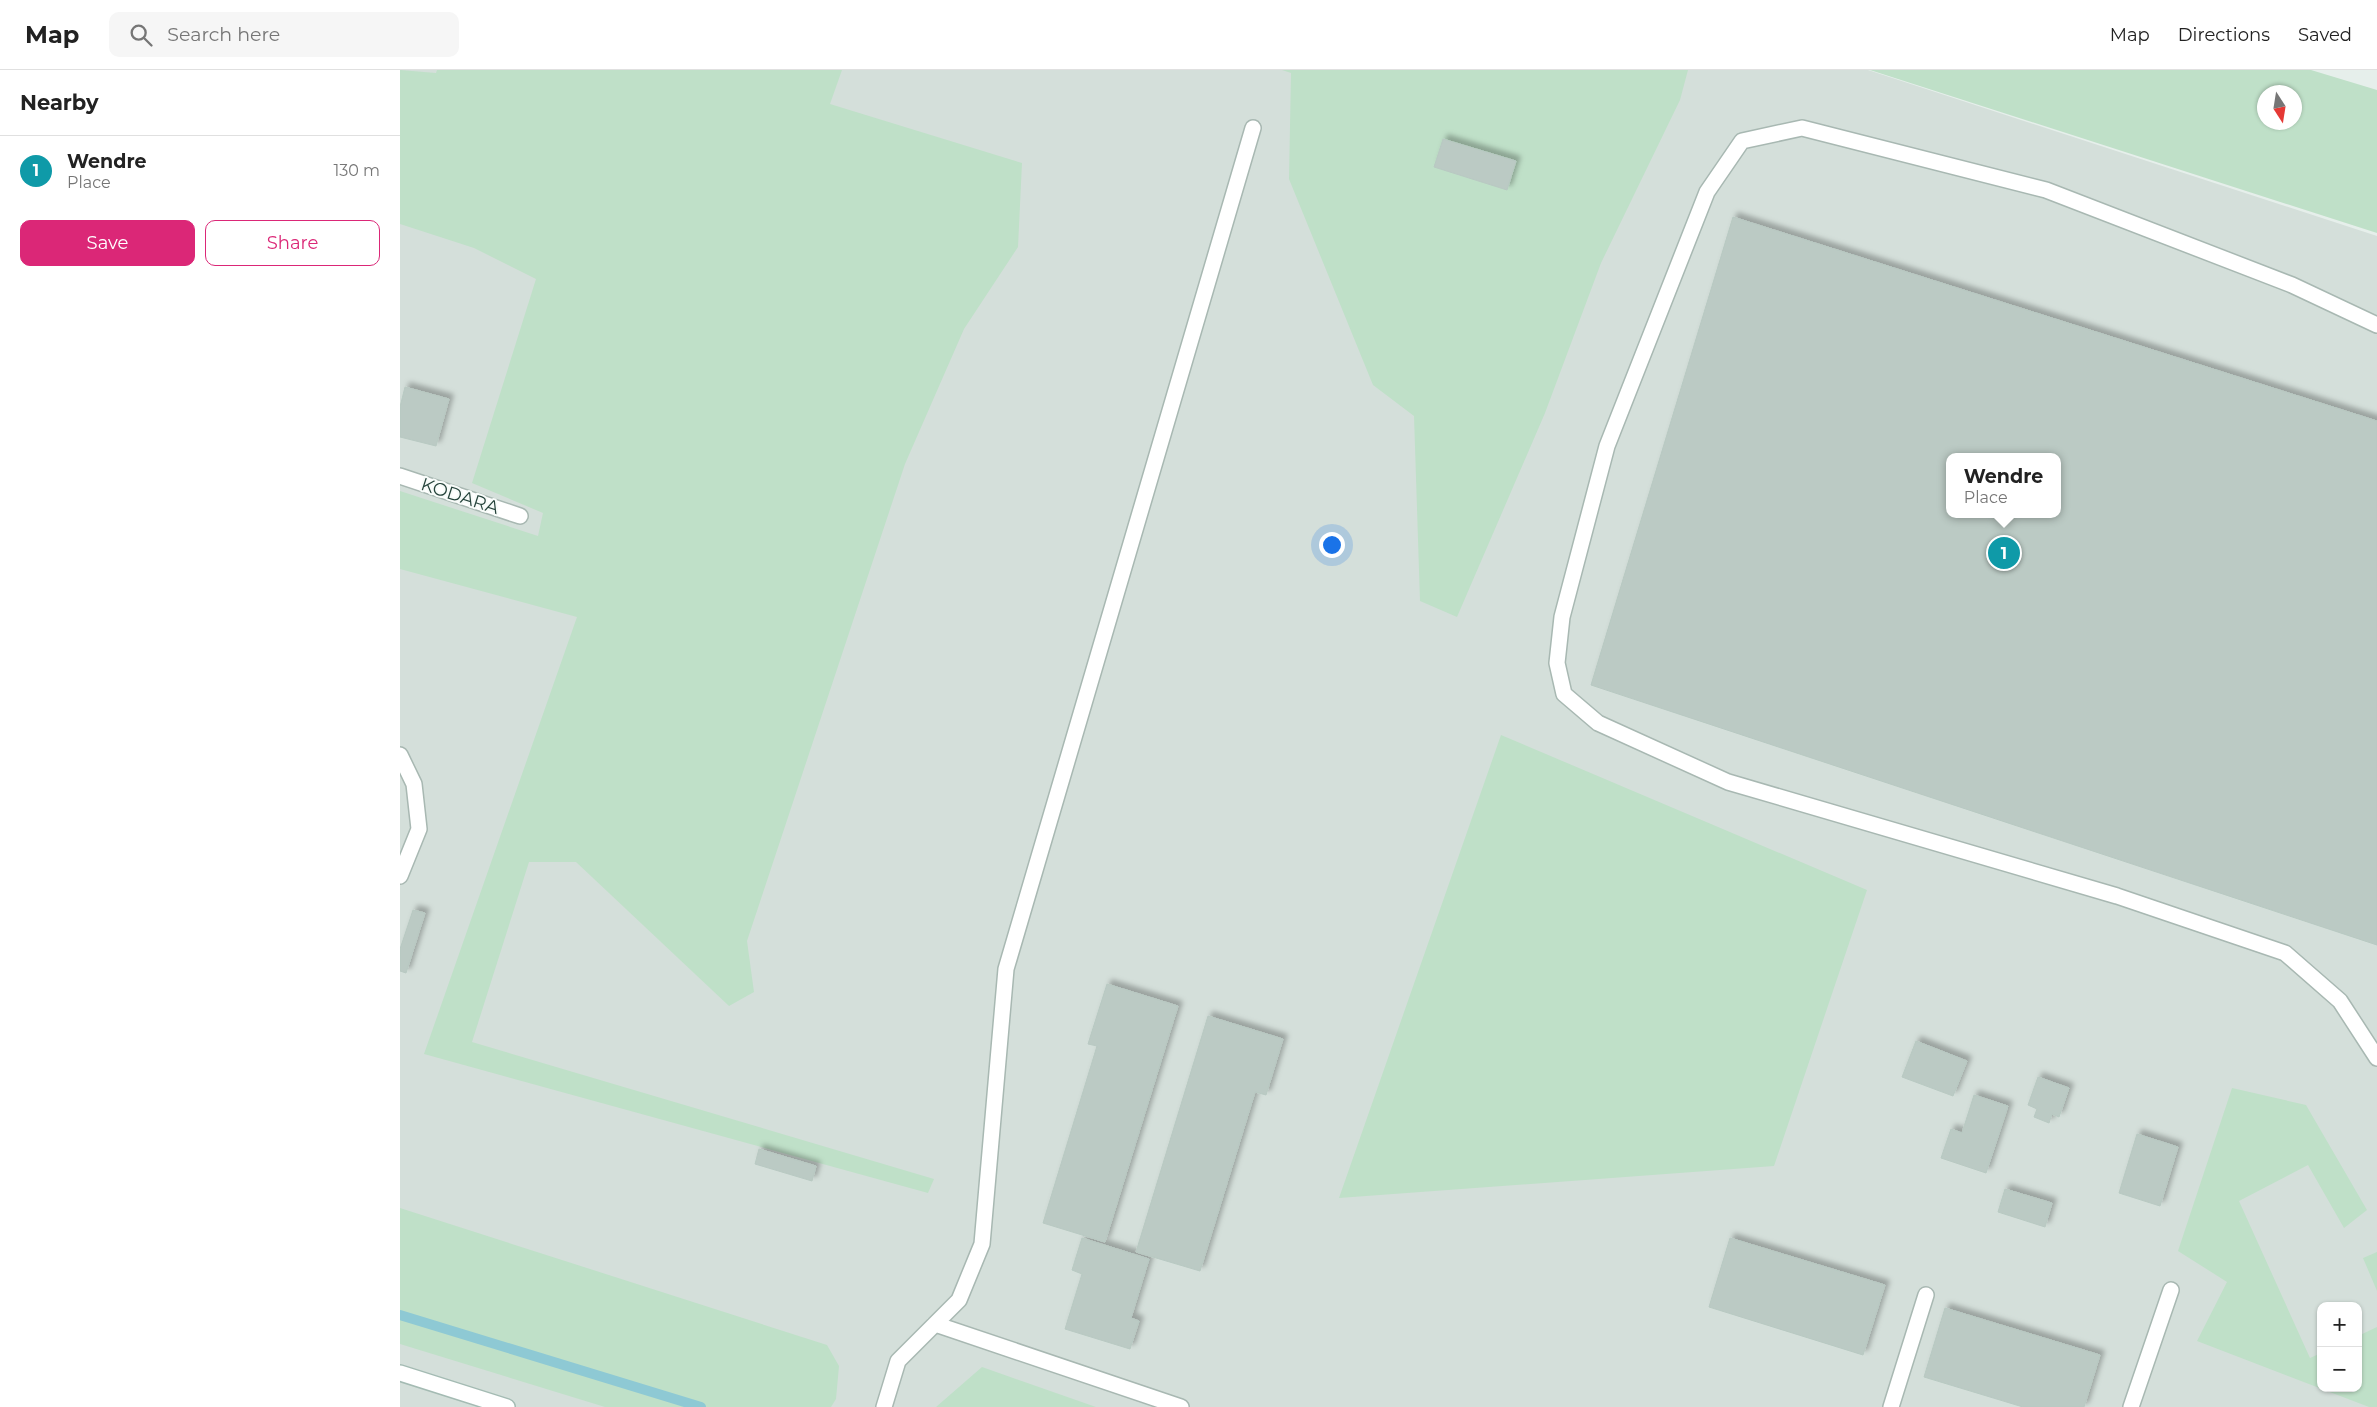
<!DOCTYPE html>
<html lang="en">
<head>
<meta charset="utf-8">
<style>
  :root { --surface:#fff; --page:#f6f6f6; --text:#222; --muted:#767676; --line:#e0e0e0; --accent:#db2777 }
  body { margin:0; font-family:Montserrat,sans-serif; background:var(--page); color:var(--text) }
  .controls { position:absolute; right:15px; bottom:15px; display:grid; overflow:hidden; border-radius:10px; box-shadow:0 1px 4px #0004 }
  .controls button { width:45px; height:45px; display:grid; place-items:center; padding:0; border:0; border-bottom:1px solid var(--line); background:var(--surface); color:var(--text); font:25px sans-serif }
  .compass { position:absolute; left:1857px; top:15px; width:45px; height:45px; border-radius:50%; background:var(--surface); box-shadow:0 1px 4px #0004; rotate:168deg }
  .you { position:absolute; left:931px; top:474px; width:18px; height:18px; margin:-12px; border:4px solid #fff; border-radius:50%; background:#1a73e8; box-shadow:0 0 0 8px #1a73e833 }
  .badge { display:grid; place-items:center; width:32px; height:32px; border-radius:50%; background:var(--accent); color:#fff; font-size:16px; font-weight:700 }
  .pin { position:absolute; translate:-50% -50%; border:2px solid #fff; box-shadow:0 1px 5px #0006 }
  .popup { position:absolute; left:1546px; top:383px; width:115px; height:65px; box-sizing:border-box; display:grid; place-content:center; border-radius:10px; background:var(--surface); filter:drop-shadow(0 1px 4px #0005); font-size:16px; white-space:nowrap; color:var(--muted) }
  .popup b { font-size:19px; color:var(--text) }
  .popup::after { content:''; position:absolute; left:50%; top:100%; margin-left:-10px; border:10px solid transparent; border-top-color:var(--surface) }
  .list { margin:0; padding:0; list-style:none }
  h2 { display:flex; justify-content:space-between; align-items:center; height:65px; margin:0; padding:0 20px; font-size:21px }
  h2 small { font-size:16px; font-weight:400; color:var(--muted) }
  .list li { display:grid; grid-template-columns:32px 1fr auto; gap:15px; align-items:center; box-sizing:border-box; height:70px; padding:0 20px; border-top:1px solid var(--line) }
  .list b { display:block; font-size:19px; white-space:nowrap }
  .list p { margin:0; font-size:16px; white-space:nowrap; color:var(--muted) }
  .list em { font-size:16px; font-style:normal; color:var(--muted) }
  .actions { display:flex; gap:10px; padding:15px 20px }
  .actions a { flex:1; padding:11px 0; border:1px solid var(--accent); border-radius:10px; text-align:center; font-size:18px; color:var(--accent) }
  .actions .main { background:var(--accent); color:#fff }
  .icon { flex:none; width:28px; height:28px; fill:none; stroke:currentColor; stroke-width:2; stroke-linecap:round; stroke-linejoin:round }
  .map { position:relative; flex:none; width:1977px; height:1337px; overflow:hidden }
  header { display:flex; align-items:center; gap:30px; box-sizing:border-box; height:70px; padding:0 25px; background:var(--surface); border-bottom:1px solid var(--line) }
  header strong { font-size:24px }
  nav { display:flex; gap:28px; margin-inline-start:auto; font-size:18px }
  .search { width:350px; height:45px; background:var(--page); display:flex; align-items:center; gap:12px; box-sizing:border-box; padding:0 18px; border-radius:10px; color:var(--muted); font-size:19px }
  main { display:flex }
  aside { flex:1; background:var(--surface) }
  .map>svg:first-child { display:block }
  .built { fill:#d4dfda; fill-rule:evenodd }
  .green { fill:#bfe0c8; fill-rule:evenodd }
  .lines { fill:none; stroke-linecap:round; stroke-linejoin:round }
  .stream { stroke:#8ec9d4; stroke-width:10 }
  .building { fill:#bbcac4; stroke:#b8c9c2; fill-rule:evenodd; filter:url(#shadow) }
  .lane-casing { stroke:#a8b8b2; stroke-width:18 }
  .street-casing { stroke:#a8b8b2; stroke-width:18 }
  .secondary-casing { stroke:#a4bbb3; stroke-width:18 }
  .lane { stroke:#fff; stroke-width:15 }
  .street { stroke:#fff; stroke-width:15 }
  .secondary { stroke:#fff; stroke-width:15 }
  .labels { text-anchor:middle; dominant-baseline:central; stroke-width:4; stroke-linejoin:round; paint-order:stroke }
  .street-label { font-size:18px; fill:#24423a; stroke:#f7fbf9 }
</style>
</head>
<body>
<header>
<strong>Map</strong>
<div class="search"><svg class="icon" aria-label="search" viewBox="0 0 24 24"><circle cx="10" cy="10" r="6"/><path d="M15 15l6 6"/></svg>Search here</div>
<nav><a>Map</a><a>Directions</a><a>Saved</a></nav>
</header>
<main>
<aside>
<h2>Nearby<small></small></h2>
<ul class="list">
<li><span class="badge" style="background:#0f9aa8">1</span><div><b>Wendre</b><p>Place</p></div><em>130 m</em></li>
</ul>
<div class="actions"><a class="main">Save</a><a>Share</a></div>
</aside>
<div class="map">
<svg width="1977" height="1337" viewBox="0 0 1977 1337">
  <defs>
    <filter id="shadow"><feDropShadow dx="4.5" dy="-4.5" stdDeviation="2.5" flood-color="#0004"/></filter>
  </defs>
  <rect width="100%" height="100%" fill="#e6efeb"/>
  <path class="built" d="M0,0h1468l509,166v1171h-1977zM1550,387h108v57h-108zM1921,1236h37v82h-37z"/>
  <path class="green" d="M0,0l36,3 1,-3h405l-12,34 192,59 -4,84 -54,82 -59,135 -158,477 7,51 -25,14 -153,-144h-47l-57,180 462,137 -6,14 -504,-139 153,-437 -177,-48v-78l138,45 5,-23 -71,-30 64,-204 -62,-31 -74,-24z
    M882,0h406l-8,30 -79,163 -56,150 -88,204 -37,-16 -6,-185 -41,-31 -84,-206 2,-106z
    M1470,0h441l66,20v143zM1864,22h30v30h-30z
    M1101,665l366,155 -93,276 -435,32z
    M1832,1018l74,17 61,105 -23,18 -36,-63 -69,36 71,157 11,-5v35h37v-52l19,-9v80h-8l-172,-66 30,-59 -49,-31z
    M0,1138l427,137 12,21 -3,33 -5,8h-226l-205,-63z
    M1977,1182v39l-14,-33z
    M582,1297l114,40h-160z"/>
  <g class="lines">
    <path class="stream" d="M0,1245l301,92"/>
  </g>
  <path class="building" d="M1043,69l73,22 -9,29 -73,-23z
    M1333,147l644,204v524l-786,-260zM1550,387h108v57h-108z
    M5,317l44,12 -13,47 -36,-9v-30z
    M13,840l12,3 -19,60 -6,-2v-22z
    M707,914l71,22 -73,236 -62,-19 54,-177 -9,-2z
    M808,946l75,23 -17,56 -11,-3 -55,179 -64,-19z
    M1516,971l51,20 -14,35 -51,-19z
    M1638,1007l31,11 -10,29 -7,-3 -3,9 -15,-6 3,-8 -9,-4z
    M1574,1025l34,11 -22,67 -45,-15 10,-29 11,4z
    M1737,1064l41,13 -18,59 -41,-13z
    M359,1079l57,17 -4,15 -57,-17z
    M1605,1119l47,14 -7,24 -47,-15z
    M682,1168l67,21 -18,59 8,3 -9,28 -65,-20 17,-55 -10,-4z
    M1330,1168l155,47 -22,70 -154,-48z
    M1545,1238l155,47 -16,52h-61l-99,-30z"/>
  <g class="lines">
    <defs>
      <path id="lane" d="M1977,255l-85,-40 -246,-95 -244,-62 -60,13 -35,51 -100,254 -45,171 -5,46 7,31 34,29 130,59 389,114 168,57 55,48 37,57
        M0,685l14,29 5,45 -19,47
        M535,1254l246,83
        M484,1337l14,-46 61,-61 23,-56 24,-275 247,-841
        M1491,1337l35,-112
        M1731,1337l40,-117"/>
      <path id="street" d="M0,406l120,40"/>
      <path id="secondary" d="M0,1303l107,34"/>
    </defs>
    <use href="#lane" class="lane-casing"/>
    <use href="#street" class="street-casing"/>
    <use href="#secondary" class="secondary-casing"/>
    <use href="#lane" class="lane"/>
    <use href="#street" class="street"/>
    <use href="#secondary" class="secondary"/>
  </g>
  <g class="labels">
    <g class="street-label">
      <text transform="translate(60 426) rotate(18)">KODARA</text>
    </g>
  </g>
</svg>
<div class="controls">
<button>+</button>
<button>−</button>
</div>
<svg class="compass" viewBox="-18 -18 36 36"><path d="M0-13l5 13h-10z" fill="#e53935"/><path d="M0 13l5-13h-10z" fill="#767676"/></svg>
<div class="you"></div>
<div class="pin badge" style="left:1604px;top:483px;background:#0f9aa8">1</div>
<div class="popup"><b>Wendre</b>Place</div>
</div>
</main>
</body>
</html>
